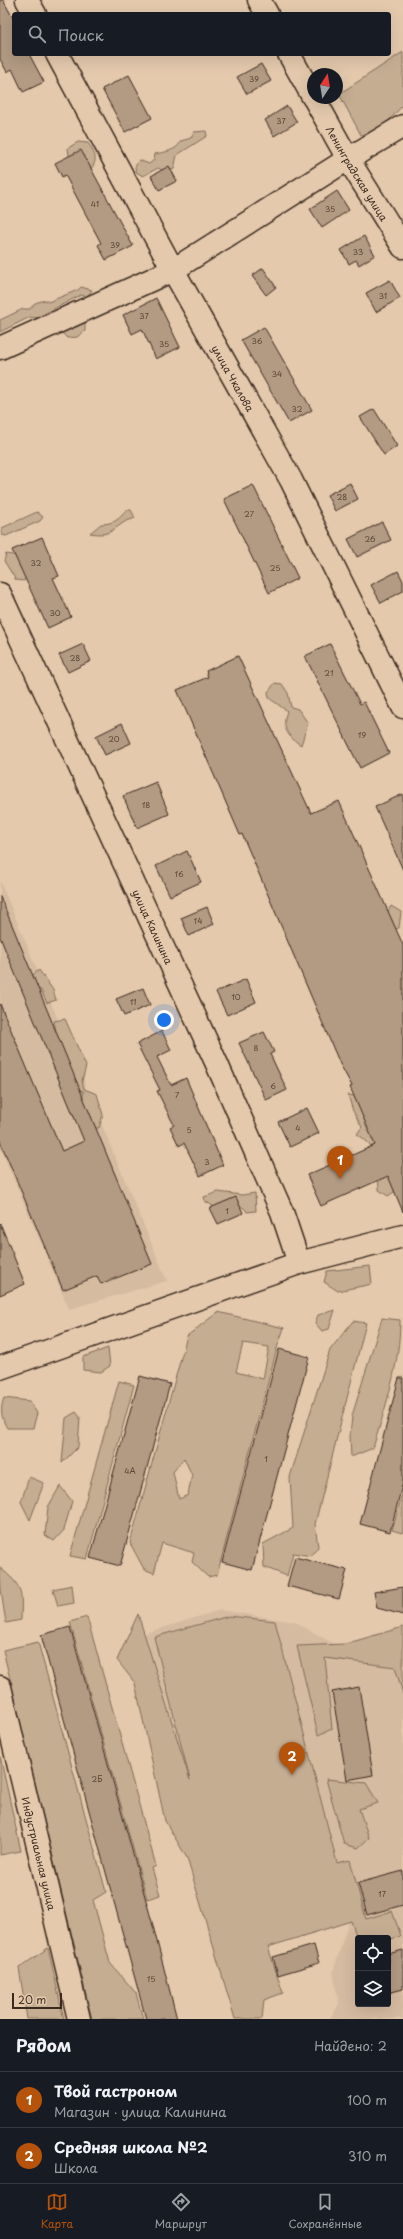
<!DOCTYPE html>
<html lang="ru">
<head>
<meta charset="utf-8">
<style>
  :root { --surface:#171b24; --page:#20242c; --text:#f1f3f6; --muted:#9ea1a6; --line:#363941; --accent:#b45309 }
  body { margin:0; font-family:"Playpen Sans",sans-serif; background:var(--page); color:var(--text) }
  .controls { position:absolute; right:12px; bottom:12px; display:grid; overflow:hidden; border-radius:4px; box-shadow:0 4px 16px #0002 }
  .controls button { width:36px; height:36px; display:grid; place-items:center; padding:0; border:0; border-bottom:1px solid var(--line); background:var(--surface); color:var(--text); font:20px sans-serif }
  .compass { position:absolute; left:307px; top:68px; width:36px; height:36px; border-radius:50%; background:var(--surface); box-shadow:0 4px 16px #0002; rotate:12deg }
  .scale { position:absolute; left:12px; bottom:10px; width:50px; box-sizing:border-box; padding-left:4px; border:2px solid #3b2a1e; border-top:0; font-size:11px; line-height:14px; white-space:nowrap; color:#3b2a1e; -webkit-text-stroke:3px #e4c9ac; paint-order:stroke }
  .you { position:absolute; left:164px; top:1020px; width:14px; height:14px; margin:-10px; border:3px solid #fff; border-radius:50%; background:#1a73e8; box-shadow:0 0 0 6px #1a73e833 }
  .badge { display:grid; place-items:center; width:26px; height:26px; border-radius:50%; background:var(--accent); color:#fff; font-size:13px; font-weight:700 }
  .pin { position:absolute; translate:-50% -33px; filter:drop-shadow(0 1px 2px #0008) }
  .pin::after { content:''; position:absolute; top:21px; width:14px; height:12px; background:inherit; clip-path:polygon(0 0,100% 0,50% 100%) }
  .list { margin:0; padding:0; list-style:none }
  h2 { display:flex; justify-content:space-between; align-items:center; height:52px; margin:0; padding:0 16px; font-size:17px }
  h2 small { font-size:13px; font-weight:400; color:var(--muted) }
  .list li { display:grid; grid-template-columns:26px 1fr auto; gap:12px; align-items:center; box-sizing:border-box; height:56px; padding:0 16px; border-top:1px solid var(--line) }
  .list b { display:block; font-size:15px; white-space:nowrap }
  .list p { margin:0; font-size:13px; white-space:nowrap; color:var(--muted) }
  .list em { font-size:13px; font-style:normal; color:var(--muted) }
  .icon { flex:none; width:22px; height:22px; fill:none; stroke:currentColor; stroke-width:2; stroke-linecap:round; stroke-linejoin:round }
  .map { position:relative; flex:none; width:403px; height:2019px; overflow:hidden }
  .search { position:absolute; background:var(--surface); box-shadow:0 4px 16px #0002; left:12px; right:12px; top:12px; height:44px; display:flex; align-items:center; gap:10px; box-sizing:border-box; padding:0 14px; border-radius:4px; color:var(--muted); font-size:15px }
  .sheet { height:164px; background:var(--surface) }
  nav { display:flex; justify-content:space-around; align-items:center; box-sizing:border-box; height:56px; border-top:1px solid var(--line); background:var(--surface); font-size:11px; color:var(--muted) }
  nav a { display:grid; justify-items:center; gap:2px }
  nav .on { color:var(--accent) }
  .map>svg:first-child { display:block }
  .built { fill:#d5bba0; fill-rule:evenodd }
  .green { fill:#c5ad92; stroke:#806c58; fill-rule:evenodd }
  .building { fill:#b29a83; stroke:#3b2a1e }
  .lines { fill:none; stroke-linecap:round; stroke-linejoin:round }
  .minor-casing { stroke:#3b2a1e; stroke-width:25 }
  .minor { stroke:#e4c9ac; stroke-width:22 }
  .labels { text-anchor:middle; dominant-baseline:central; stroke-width:4; stroke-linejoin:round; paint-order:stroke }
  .number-label { font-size:8px; fill:#594637 }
  .street-label { font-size:10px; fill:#3b2a1e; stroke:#e4c9ac }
</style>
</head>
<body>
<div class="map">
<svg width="403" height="2019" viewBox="0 0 403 2019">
  <rect width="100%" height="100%" fill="#e4c9ac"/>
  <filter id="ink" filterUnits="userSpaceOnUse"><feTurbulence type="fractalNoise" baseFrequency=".025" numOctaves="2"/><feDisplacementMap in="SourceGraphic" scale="8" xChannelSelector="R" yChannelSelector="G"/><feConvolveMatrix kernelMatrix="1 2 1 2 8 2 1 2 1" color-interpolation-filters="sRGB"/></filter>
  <g filter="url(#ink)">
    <path class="built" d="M0,881l167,400 -98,28 -69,-162z
      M220,1610l75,12 48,27 60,-13v383h-73l9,-15 -6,-32 20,-65 -127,34 -83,-307zM358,1938h30v66h-30z"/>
    <path class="green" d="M403,52v53l-25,27 -17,3 -22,-41z
      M206,131l1,5 -30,19 -3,14 -8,3 -8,-4 -15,8 -7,-4 -1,-5 4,-7 10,4 5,-4 1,-6c10,-2 22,-3 26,-13l10,-3 3,-6z
      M78,142l10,1c6,9 11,16 3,26h-5l-17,-13 -1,-8z
      M81,287l11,3 -5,7 -6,-2 -45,23 -6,-1 -30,15v-12l23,-11h7l5,-6 10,-3 3,2 30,-12z
      M79,323h6v8l-8,6 -10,1 -5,-5 4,-6z
      M126,510h5l4,8c-3,2 -9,2 -12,5 -13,9 -15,13 -33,10l11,-9c11,0 19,-4 25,-14z
      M37,512l6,5 -3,4 -34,15 -4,-1v-7z
      M6,554l12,2 8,21 -2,4 -8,-1 -12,-19z
      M275,683l7,1 6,9 3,14 7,2 10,14 -7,22c-14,-9 -20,-17 -14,-34l-18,-13 -1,-6z
      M391,906l10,6 -2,16 -6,2 -6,-17z
      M39,970l14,20 3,10 -9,3 -6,-13 -8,-1 -4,-11z
      M65,1019l21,47 -4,15 2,8 13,5 6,21 -4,13h-7l-11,-26 3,-10 -13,-6 -12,-41 -5,-24z
      M348,1095l15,2 34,93 -9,6 -9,-6c-1,-23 1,-42 -22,-56l5,-7 -9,-16z
      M218,1192l24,3 13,-2 1,18 -9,1 -3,-4 -10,-5 -18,5 -11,-7 -1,-4z
      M370,1266l2,18 -34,7 -14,-9 3,-11z
      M335,1310l-6,19 -7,2 -7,-8 3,-8z
      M218,1312l66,16 -7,20 -60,227 -9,2 -16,-15 2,-9 -32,-10 -8,30 -10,-4 -14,-26 57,-207zM243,1343l26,4 -6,32 -27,-7zM184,1458l8,17 -4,20 -9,4 -6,-27z
      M382,1318l18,2c0,44 -14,85 -27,128l-22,9 -1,-21 2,-20z
      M353,1321l13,2 -51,201 3,23 -7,9 -18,-3 -6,23 -23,-9 -1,-23 30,-16 -3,-51 40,-127z
      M108,1348l2,18 -9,6 -18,-2v-13z
      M119,1381l15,4 -47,174 -17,-3z
      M4,1398l25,3 8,12 -4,15h-26c-6,-10 -7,-20 -3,-30z
      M76,1412l4,5 -2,30 -16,16 4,-45z
      M29,1477l15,6 -14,37 -9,-18z
      M60,1486l12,15 -8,29 -10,11 -9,-6 3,-28z
      M403,1491v39l-1,3 -10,-3z
      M0,1568c23,18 22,23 21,52l-15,3c-3,-19 -6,-36 -6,-55z
      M72,1585l2,18 -16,3 -5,-17z
      M138,1614l52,166 -36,-143 75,-21 46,5 62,242 13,-3 16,59 26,-8 9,25 -13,4v-2h-30v3l-7,-20 -83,26 15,46 -19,7 -2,19h-27l-48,-161 -22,-37 -30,-138 -18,-23z
      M87,1617l69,249 -4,2 8,27 -13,4 -77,-277z
      M403,1627v67l-8,-27 -70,-9 7,71 -14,6 -21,-89 48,-2z
      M38,1642l68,250 -13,8 17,63 26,30 7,26h-51l-89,-369z
      M0,1756l21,95 -21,4z
      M326,1779l40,4 12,20 -19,6 10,29 -11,10 -14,-4z
      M48,1948l16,71h-37l-8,-51z"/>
    <path class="building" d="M0,0h3l11,20v34h15l15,28 -21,10 -11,-23 -5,3 -7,-13z
      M261,64l10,17 -24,13 -10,-17z
      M129,75l23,43 -27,14 -23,-43z
      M287,106l10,16 -23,14 -9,-16z
      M81,150l52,96 -27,14 -8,-15 3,-2 -36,-68 -3,2 -7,-14z
      M169,166l8,15 -18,9 -8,-14z
      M337,191l12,19 -27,18 -12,-19z
      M364,236l11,19 -16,10 -3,-5 -7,4 -8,-14z
      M263,268l13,19 -10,8 -14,-19z
      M390,280l10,18 -24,14 -10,-19z
      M156,298l24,49 -24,12 -14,-30 -10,5 -9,-19z
      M264,327l48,83 -23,13 -48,-83z
      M374,409l23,37 -13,9 -24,-38z
      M350,483l8,16 -23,12 -8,-16z
      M253,485l45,93 -29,15 -45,-94z
      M382,522l9,18 -34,17 -9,-18z
      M42,537l17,39 -6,2 18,39 -23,11 -36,-78z
      M398,571l5,10v10l-22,12 -10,-18z
      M83,644l8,17 -23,11 -9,-17z
      M330,644l30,60 4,-2 25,51 -29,15 -55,-112z
      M238,656l73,157 28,-12 64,144v267l-15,-36 -67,30 -14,-31 68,-30 -25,-58 2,-1 -12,-22 -98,-230 -2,1 -63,-145 31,-13 -2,-6z
      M122,723l9,20 -26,12 -9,-19z
      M156,782l13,32 -32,14 -14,-32z
      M403,794v76l-28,-63z
      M187,851l14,31 -31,14 -14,-30z
      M0,896l152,368 -51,20 -4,-8 -34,14 -63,-149v-137l62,147 22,-10 -84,-204z
      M207,907l7,17 -25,12 -8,-18z
      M246,979l10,23 -29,13 -11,-23z
      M143,988l7,17 -26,11 -8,-17z
      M162,1031l9,19 -14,7 14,28 15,-7 37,87 -23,11 -16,-33 -5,3 -9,-19 4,-2 -17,-34 3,-1 -23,-46z
      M264,1032l10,20 -4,2 17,36 -21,10 -27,-57z
      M307,1108l12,25 -29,14 -12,-25z
      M236,1197l7,16 -25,11 -8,-16z
      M0,1223l25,61 -25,11z
      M279,1349l30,8 -57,213 -30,-8z
      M140,1376l30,8 -50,182 -30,-8z
      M399,1378h4v104l-13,50 -30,-8z
      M295,1557l52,13 -8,29 -52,-13z
      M403,1587v28l-26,-7 -3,-16z
      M70,1627l82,295 25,97h-31l-105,-384z
      M359,1687l14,88 -26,5 -15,-88z
      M403,1871v34l-36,10 -9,-32z
      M314,1945l5,18 -41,12 -5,-18z
      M403,1950v39l-15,4v-39z"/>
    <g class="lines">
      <defs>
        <g id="minor">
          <path d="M27,0l8,14"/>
          <path d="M259,0l8,14"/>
          <path id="s1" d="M57,54l116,216 118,210 112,227"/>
          <path d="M289,54l24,43"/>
          <path id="s2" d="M314,98l34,61 55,88"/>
          <path d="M0,348l173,-78 175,-111 55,-33"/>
          <path id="s3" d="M0,594l216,468 66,150 17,51"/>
          <path d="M0,1368l299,-105 104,-27"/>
          <path id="s4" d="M0,1687l79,332"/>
        </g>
      </defs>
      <use href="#minor" class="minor-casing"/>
      <use href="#minor" class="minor"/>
    </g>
  </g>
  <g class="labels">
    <g class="number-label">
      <text x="254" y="79">39</text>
      <text x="281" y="121">37</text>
      <text x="95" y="204">41</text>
      <text x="330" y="209">35</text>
      <text x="115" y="245">39</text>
      <text x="358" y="252">33</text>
      <text x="383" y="296">31</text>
      <text x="144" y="316">37</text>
      <text x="257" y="341">36</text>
      <text x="164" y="344">35</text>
      <text x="277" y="374">34</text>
      <text x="297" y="409">32</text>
      <text x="342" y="497">28</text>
      <text x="249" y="514">27</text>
      <text x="370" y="539">26</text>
      <text x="36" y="563">32</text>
      <text x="275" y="568">25</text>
      <text x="55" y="613">30</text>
      <text x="75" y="658">28</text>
      <text x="329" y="673">21</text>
      <text x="362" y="735">19</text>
      <text x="114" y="739">20</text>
      <text x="146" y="805">18</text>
      <text x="179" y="874">16</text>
      <text x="198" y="921">14</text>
      <text x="236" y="997">10</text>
      <text x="133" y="1002">11</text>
      <text x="256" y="1048">8</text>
      <text x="273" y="1086">6</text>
      <text x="177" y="1095">7</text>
      <text x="298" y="1128">4</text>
      <text x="189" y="1130">5</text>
      <text x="207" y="1162">3</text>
      <text x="227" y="1211">1</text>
      <text x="266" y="1459">1</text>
      <text x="130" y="1471">4А</text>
      <text x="97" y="1779">2Б</text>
      <text x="382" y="1894">17</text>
      <text x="151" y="1979">15</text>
    </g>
    <g class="street-label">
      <text stroke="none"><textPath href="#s2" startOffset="87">Ленинградская улица</textPath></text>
      <text stroke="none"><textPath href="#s1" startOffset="369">улица Чкалова</textPath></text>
      <text stroke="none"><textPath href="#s3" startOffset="366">улица Калинина</textPath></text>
      <text stroke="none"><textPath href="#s4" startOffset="171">Индустриальная улица</textPath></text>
    </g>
  </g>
</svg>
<div class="controls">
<button><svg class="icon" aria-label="locate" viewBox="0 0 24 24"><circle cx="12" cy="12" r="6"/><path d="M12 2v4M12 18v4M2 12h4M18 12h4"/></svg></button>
<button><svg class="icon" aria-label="layers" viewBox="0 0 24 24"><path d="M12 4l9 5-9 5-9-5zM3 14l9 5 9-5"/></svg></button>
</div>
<svg class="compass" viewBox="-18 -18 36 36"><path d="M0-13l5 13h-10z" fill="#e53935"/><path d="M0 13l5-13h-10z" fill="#9ea1a6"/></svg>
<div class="scale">20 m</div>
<div class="you"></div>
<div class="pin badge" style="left:340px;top:1179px">1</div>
<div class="pin badge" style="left:292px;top:1775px">2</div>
<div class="search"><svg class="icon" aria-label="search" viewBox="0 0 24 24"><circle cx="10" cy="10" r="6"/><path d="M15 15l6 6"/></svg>Поиск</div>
</div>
<section class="sheet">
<h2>Рядом<small>Найдено: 2</small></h2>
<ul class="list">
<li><span class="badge">1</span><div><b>Твой гастроном</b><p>Магазин · улица Калинина</p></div><em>100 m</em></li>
<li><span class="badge">2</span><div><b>Средняя школа №2</b><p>Школа</p></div><em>310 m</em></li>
</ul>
</section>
<nav>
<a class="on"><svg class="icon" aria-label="map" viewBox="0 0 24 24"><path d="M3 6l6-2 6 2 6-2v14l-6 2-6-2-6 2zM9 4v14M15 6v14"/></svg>Карта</a>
<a><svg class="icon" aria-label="directions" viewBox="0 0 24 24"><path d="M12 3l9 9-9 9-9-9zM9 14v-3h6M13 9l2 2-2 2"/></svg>Маршрут</a>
<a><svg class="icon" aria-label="saved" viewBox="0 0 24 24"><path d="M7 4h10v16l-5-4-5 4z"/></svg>Сохранённые</a>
</nav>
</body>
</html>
